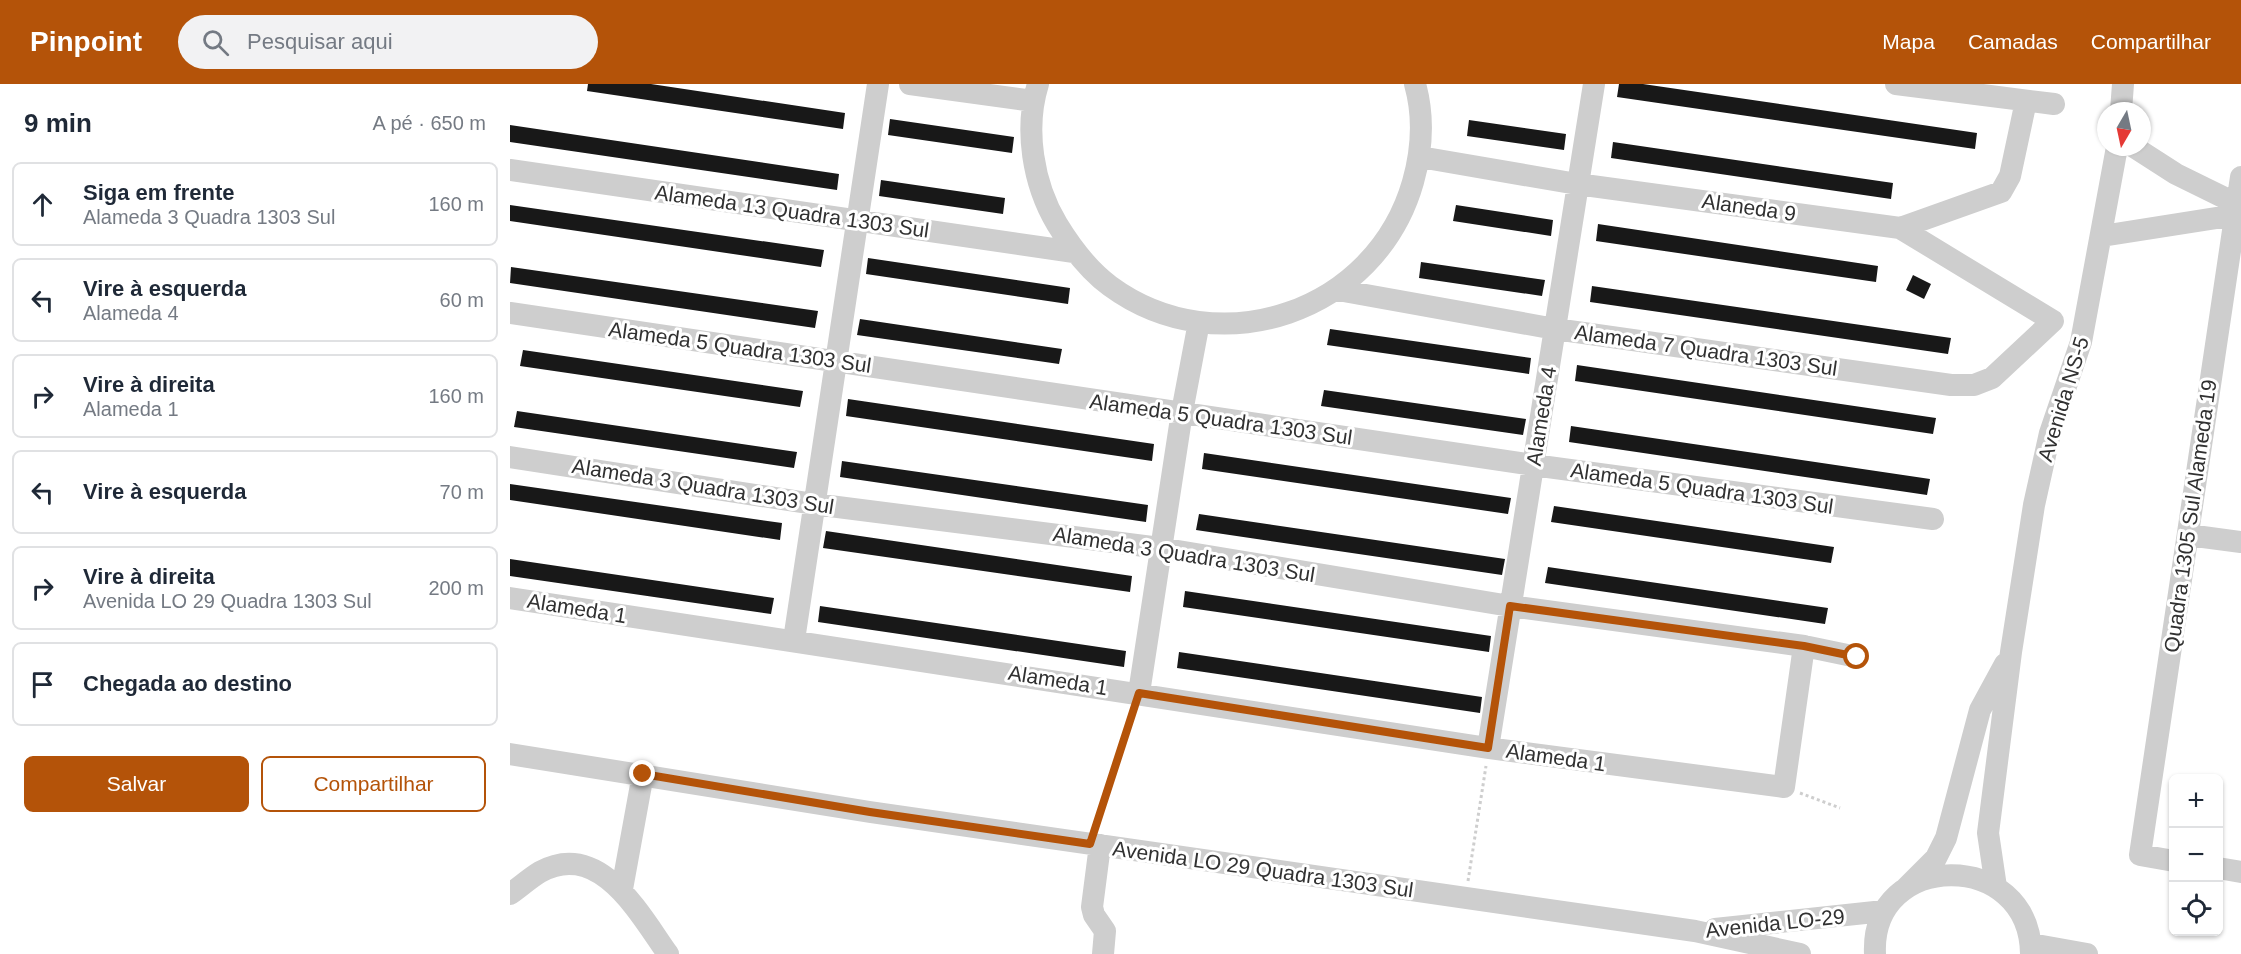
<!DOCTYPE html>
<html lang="pt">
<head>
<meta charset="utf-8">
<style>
  :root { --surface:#fff; --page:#f2f2f3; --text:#1f2937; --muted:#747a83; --line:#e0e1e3; --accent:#b45309 }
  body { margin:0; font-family:Helvetica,sans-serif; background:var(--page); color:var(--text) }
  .controls { position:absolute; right:18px; bottom:18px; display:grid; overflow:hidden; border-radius:9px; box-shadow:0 2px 4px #0004 }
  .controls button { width:54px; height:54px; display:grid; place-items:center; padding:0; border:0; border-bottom:2px solid var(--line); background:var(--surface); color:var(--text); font:30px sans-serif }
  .compass { position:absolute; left:1587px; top:18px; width:54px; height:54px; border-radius:50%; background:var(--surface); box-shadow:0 2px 4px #0004; rotate:189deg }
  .stop { position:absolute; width:18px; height:18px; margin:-14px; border:4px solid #b45309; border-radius:50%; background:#fff }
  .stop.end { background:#b45309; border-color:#fff; box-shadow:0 2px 6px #0008 }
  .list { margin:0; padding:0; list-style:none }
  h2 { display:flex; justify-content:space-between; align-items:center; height:78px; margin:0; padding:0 24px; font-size:26px }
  h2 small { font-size:20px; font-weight:400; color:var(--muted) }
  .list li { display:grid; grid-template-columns:39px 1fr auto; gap:18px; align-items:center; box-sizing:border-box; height:84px; margin:0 12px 12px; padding:0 12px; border:2px solid var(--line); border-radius:9px }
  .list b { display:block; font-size:22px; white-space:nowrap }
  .list p { margin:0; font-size:20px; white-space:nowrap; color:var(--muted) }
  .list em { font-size:20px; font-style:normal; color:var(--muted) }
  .actions { display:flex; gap:12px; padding:18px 24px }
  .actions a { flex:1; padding:14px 0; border:2px solid var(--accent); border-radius:9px; text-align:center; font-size:21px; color:var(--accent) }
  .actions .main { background:var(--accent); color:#fff }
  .icon { flex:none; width:33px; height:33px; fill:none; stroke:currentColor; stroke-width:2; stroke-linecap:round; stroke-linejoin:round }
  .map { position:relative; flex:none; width:1731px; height:870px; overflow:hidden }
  header { display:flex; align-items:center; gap:36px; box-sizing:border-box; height:84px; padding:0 30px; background:var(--accent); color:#fff }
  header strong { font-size:28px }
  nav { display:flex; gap:33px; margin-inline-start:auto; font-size:21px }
  .search { width:420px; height:54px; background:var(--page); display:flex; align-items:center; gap:15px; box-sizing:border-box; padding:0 21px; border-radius:33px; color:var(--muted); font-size:22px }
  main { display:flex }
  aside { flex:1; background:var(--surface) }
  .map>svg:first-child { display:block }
  .building { fill:#181818 }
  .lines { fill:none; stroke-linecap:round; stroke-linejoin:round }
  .path { stroke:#cecece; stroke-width:3; stroke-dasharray:3 3; stroke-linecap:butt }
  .minor { stroke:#cecece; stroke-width:22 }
  .route { stroke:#b45309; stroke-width:8 }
  .labels { text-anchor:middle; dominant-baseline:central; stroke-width:6; stroke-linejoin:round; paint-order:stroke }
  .street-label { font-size:21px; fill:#313131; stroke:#fff }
</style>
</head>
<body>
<header>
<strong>Pinpoint</strong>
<div class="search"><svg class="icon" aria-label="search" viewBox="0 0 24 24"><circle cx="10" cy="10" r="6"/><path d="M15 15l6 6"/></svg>Pesquisar aqui</div>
<nav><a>Mapa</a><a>Camadas</a><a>Compartilhar</a></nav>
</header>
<main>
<aside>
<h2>9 min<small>A pé · 650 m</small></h2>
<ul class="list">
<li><svg class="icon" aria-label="ahead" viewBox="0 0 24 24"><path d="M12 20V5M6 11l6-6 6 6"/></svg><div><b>Siga em frente</b><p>Alameda 3 Quadra 1303 Sul</p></div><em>160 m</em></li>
<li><svg class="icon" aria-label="left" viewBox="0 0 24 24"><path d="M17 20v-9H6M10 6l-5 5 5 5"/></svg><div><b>Vire à esquerda</b><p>Alameda 4</p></div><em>60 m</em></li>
<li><svg class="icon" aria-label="right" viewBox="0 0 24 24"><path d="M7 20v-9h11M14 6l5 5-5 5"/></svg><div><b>Vire à direita</b><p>Alameda 1</p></div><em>160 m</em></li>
<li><svg class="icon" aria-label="left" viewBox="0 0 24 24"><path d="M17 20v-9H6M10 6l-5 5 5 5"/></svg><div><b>Vire à esquerda</b></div><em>70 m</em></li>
<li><svg class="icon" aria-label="right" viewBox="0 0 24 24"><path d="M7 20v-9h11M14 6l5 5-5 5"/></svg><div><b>Vire à direita</b><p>Avenida LO 29 Quadra 1303 Sul</p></div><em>200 m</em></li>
<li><svg class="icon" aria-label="arrive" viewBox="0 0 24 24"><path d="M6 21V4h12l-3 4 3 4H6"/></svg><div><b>Chegada ao destino</b></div></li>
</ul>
<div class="actions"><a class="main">Salvar</a><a>Compartilhar</a></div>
</aside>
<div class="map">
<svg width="1731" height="870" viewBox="0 0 1731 870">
  <rect width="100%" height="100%" fill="#fff"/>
  <path class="building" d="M78,0h63l194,29 -2,16 -256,-38z
    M1109,0h24l334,49 -2,16 -358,-52z
    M380,35l124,18 -2,16 -124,-18z
    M959,36l97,14 -2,16 -97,-14z
    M0,41l329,49 -2,16 -327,-48z
    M1103,58l280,41 -2,16 -280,-41z
    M371,96l124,18 -2,16 -124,-18z
    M0,121l314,45 -3,17 -311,-46z
    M946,121l97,15 -2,16 -98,-15z
    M1088,140l280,42 -2,16 -280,-41z
    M358,174l202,30 -2,16 -202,-30z
    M911,178l124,18 -3,16 -123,-18z
    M1,183l307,44 -3,17 -305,-45z
    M1403,191l18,9 -7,15 -18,-9z
    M1082,202l359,52 -3,16 -358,-52z
    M350,235l202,30 -3,15 -202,-29z
    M820,245l201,29 -2,16 -202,-29z
    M13,266l280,41 -3,16 -280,-41z
    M1067,281l359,53 -3,16 -358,-53z
    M814,306l202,29 -3,16 -202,-29z
    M338,315l306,45 -2,17 -306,-45z
    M7,327l280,41 -3,16 -280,-41z
    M1061,342l359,53 -3,16 -358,-53z
    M694,369l307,45 -3,16 -306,-45z
    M332,377l306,44 -2,17 -306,-45z
    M0,400l272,39 -2,17 -270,-40z
    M1044,422l280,41 -3,16 -280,-41z
    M689,430l306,45 -3,16 -306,-45z
    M316,447l306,45 -2,16 -307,-44z
    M0,475l264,39 -3,16 -261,-38z
    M1038,483l280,41 -3,16 -280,-41z
    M675,507l306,45 -2,16 -306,-45z
    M310,522l306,45 -2,16 -306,-45z
    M669,568l303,45 -2,16 -303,-45z"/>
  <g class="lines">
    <path class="path" d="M1290,709l40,15
      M586,744l37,-116
      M958,797l18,-115"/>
    <path class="minor" d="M400,0l123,17
      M528,0c-14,45 -5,100 19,140 14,23 30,45 53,62 109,80 266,26 303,-104 9,-32 11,-66 2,-98
      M1386,0l158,20
      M1611,27l2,-27
      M1624,63l42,27 65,32
      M0,86l564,82
      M1390,144l101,-36 9,-16 16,-75
      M1592,152l139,-22
      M828,206l217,39 396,56h23l18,-7 61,-57 -153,-93 -323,-44 -157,-27
      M0,229l1023,152 400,54
      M0,373l304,47 346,44 350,58 294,40 53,11
      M1678,451l53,7
      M0,514l978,150 296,39 20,-141
      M284,556l84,-556
      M629,609l43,-281 17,-90
      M978,664l106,-664
      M0,670l360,58 825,119 105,23
      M590,761l-8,62 2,8 11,16 -2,23
      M1664,777l-34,-6 101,-678
      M1708,784l23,4
      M1486,803l-8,-54 23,-181 23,-147 16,-72 31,-91 36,-195
      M112,805l21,-115
      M1395,805l31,-31 10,-20 34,-128 25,-46
      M0,810c10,-7 20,-16 30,-22 60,-33 100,43 128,82
      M1205,845l169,-18
      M1521,860l56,10
      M1365,870c-5,-104 155,-106 156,0"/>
  </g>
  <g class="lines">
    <path class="route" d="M133,690l227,38 220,32 49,-151 349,55 22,-142 294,40 53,11"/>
  </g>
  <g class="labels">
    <g class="street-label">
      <text transform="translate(1239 123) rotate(8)">Alaneda 9</text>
      <text transform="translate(282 127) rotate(8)">Alameda 13 Quadra 1303 Sul</text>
      <text transform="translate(230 263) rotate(8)">Alameda 5 Quadra 1303 Sul</text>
      <text transform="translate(1196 266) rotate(8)">Alameda 7 Quadra 1303 Sul</text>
      <text transform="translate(1553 315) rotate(-73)">Avenida NS-5</text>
      <text transform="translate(1031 332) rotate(-81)">Alameda 4</text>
      <text transform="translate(711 335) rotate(8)">Alameda 5 Quadra 1303 Sul</text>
      <text transform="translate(193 402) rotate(9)">Alameda 3 Quadra 1303 Sul</text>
      <text transform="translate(1192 404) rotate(8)">Alameda 5 Quadra 1303 Sul</text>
      <text transform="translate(1680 432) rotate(-82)">Quadra 1305 Sul Alameda 19</text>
      <text transform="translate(674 470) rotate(9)">Alameda 3 Quadra 1303 Sul</text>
      <text transform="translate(67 524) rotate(9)">Alameda 1</text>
      <text transform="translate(548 596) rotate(9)">Alameda 1</text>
      <text transform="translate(1046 673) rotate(8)">Alameda 1</text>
      <text transform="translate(753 785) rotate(8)">Avenida LO 29 Quadra 1303 Sul</text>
      <text transform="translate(1265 839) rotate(-6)">Avenida LO-29</text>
    </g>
  </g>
</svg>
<div class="controls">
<button>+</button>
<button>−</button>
<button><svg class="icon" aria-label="locate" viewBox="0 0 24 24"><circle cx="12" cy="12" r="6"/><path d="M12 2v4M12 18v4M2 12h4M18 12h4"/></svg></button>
</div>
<svg class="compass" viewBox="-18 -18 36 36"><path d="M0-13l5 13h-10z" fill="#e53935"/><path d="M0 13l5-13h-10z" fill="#747a83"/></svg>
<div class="stop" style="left:1347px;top:573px"></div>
<div class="stop end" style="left:133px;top:690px"></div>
</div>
</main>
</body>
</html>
